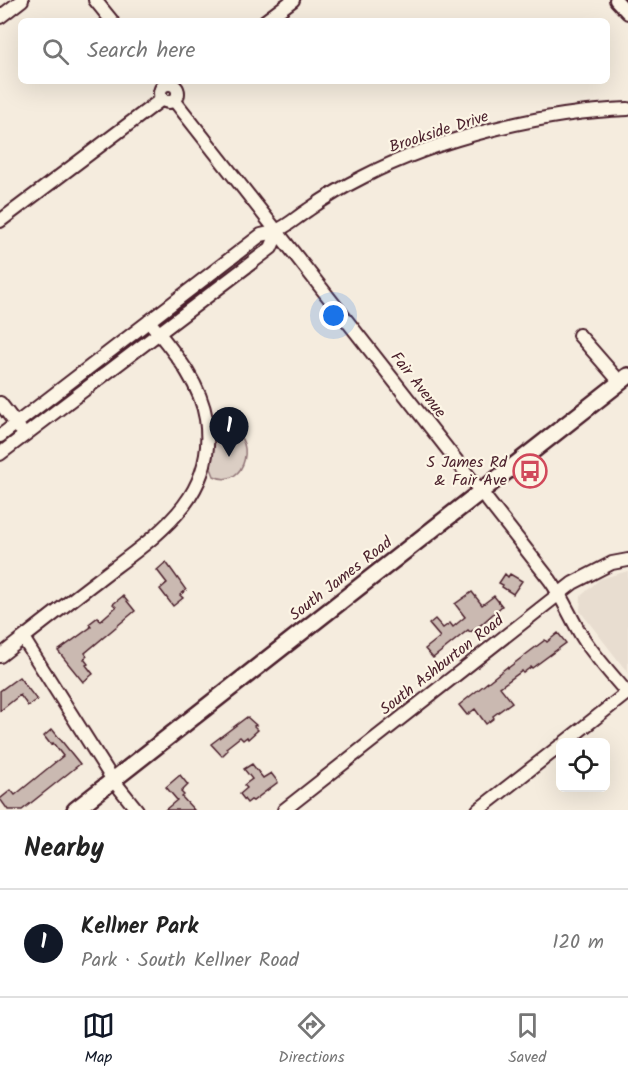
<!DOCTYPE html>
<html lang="en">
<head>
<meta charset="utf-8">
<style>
  :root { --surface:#fff; --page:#f2f2f2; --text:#222; --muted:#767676; --line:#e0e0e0; --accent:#111827 }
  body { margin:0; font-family:Kalam,sans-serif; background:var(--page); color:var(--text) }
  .controls { position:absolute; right:18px; bottom:18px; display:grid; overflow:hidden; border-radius:9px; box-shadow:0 6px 24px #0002 }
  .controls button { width:54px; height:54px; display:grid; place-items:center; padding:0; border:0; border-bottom:2px solid var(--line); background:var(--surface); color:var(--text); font:30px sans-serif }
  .you { position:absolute; left:334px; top:316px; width:21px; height:21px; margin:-15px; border:4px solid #fff; border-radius:50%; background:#1a73e8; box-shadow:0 0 0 9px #1a73e833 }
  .badge { display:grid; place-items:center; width:39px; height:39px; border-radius:50%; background:var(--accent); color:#fff; font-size:20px; font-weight:700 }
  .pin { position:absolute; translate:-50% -50px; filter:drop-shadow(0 2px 3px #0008) }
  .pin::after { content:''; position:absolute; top:32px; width:21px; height:18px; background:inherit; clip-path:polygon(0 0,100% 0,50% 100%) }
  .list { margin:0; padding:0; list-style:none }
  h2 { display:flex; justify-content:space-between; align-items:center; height:78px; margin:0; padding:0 24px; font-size:26px }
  h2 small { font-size:20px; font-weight:400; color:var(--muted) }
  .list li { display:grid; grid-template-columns:39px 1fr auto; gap:18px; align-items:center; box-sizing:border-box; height:108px; padding:0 24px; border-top:2px solid var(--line) }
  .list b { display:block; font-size:22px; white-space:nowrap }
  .list p { margin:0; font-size:20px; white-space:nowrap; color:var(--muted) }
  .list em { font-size:20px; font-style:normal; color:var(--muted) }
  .icon { flex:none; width:33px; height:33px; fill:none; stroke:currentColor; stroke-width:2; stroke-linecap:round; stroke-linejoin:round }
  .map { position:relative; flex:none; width:628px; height:810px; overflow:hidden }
  .search { position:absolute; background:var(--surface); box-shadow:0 6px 24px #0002; left:18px; right:18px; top:18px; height:66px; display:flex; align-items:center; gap:15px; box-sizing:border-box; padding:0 21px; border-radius:9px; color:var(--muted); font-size:22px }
  .sheet { height:186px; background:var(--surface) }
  nav { display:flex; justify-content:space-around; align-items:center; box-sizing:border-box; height:84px; border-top:2px solid var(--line); background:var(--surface); font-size:16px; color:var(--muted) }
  nav a { display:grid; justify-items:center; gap:3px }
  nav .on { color:var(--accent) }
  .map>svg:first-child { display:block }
  .built { fill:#e8ddd0 }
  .green { fill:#dbcec4; stroke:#927678; stroke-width:1.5 }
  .building { fill:#cab9b1; stroke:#4a1f2b; stroke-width:1.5 }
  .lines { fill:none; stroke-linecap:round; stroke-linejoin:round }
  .minor-casing { stroke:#4a1f2b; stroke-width:16 }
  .major-casing { stroke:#4a1f2b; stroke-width:20 }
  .minor { stroke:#fcf5e5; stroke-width:12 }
  .major { stroke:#fcf5e5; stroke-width:15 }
  .labels { text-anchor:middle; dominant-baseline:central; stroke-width:4.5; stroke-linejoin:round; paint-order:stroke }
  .street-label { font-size:16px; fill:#4a1f2b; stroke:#fcf5e5 }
  .poi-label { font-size:16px; fill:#4a1f2b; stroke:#fcf5e5; text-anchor:end }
</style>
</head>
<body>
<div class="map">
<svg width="628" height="810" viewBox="0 0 628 810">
  <rect width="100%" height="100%" fill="#f5ecde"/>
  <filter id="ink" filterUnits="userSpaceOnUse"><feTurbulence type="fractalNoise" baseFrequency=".0167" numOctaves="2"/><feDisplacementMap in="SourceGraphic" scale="12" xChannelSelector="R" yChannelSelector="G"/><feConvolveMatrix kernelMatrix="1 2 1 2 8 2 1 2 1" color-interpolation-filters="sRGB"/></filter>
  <g filter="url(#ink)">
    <path class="built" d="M628,571v102l-48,-62 1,-15 19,-17z"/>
    <path class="green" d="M223,428c38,4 22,64 -9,48l-4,-10 4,-29 1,-4z"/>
    <path class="building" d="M166,562l20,28 -6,5 3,3 -10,8 -13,-17 7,-6 -10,-13z
      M505,574l3,3 2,-3 12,7 -9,13 -11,-7 1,-2 -4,-2z
      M472,592l10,13 12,-9 8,10 -26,23 -6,3 -2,-2 -35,28 -8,-9 15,-12 -11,-13 6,-5 8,9 7,-5 3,4 12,-10 -10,-13z
      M123,596l12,15 -50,42 2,3 -3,3 4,5 -2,1 7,9 -10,8 -25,-31 33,-24 -2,-3 9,-7 2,4 16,-14 -3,-3z
      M558,633l8,10 -34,25 -1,-1 -8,6 -1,-2 -22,16 12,15 -19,14 1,2 -8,6 -11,-15 -8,6 -8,-10 48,-38 1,1 37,-28 2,2z
      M19,677l18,23 -9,6 -8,-11 -20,16v-20z
      M247,717l9,8 -2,1 4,4 -10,9 -1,-2 -4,3 -3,-3 -14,11 2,2 -6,6 -11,-12z
      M52,729l28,35 -58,46h-14l-8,-11 11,-9 4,5 48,-39 -10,-13 -2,2 -7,-9z
      M252,764l11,14 8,-5 7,9 -25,19 -2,-1 -4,3 -7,-9 7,-6 -3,-3 8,-6 -8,-10z
      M180,775l8,10 -7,7 3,3 -2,2 12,13h-29l12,-10 -11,-13z"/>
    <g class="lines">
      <defs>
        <path id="minor" d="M95,0l17,21
          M616,0l12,13
          M0,17l22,-17
          M265,21l28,-21
          M160 93a9 9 0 1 1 18 0a9 9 0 1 1-18 0Z
          M174,100l376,480c13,18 21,39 33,58 13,20 30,38 45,56
          M0,221l162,-122
          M579,335l41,47
          M0,403l20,26
          M0,436l261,-201c22,-4 29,-13 47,-25 17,-12 37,-24 55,-33 75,-39 181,-65 265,-68
          M0,454l271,-206 7,-16
          M23,638l90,142 24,30
          M0,656c32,-25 65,-51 98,-76 54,-42 120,-80 108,-161 -6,-38 -34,-69 -57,-98
          M565,742l62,-49
          M284,810l289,-227 39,-20 16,-3
          M478,810l82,-64"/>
        <path id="major" d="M75,810l553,-434"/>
      </defs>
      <use href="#minor" class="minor-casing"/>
      <use href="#major" class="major-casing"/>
      <use href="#minor" class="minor"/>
      <use href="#major" class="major"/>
    </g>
  </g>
  <defs>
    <symbol id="bus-ring" viewBox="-11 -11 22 22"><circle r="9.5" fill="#fcf5e5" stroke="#d1495b" stroke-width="1.5"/><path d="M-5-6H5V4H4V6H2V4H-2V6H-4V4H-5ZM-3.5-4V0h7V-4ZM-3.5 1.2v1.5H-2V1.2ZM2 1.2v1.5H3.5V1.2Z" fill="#d1495b"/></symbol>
  </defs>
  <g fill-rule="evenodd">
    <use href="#bus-ring" x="511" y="452" width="38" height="38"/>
  </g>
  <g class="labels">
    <g class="street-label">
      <text transform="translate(439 132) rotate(-18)">Brookside Drive</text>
      <text transform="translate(418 385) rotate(52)">Fair Avenue</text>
      <text transform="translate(341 579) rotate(-38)">South James Road</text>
      <text transform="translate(442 665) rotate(-38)">South Ashburton Road</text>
    </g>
    <g class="poi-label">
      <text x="507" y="462">S James Rd<tspan x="507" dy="18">&amp; Fair Ave</tspan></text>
    </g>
  </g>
</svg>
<div class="controls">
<button><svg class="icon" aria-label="locate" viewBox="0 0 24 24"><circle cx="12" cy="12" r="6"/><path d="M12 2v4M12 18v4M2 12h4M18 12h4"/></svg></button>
</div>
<div class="you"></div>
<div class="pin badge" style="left:229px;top:457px">1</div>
<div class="search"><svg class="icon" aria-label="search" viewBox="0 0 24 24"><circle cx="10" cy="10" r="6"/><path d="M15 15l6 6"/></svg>Search here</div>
</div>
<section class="sheet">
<h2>Nearby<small></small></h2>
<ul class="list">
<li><span class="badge">1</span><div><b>Kellner Park</b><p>Park · South Kellner Road</p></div><em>120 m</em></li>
</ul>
</section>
<nav>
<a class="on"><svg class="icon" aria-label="map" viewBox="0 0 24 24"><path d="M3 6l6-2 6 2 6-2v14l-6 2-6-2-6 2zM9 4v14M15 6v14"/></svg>Map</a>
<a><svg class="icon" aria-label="directions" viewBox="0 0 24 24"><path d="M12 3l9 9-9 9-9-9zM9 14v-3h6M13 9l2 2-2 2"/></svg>Directions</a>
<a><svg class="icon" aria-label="saved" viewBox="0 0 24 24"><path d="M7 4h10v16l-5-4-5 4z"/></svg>Saved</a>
</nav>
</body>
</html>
